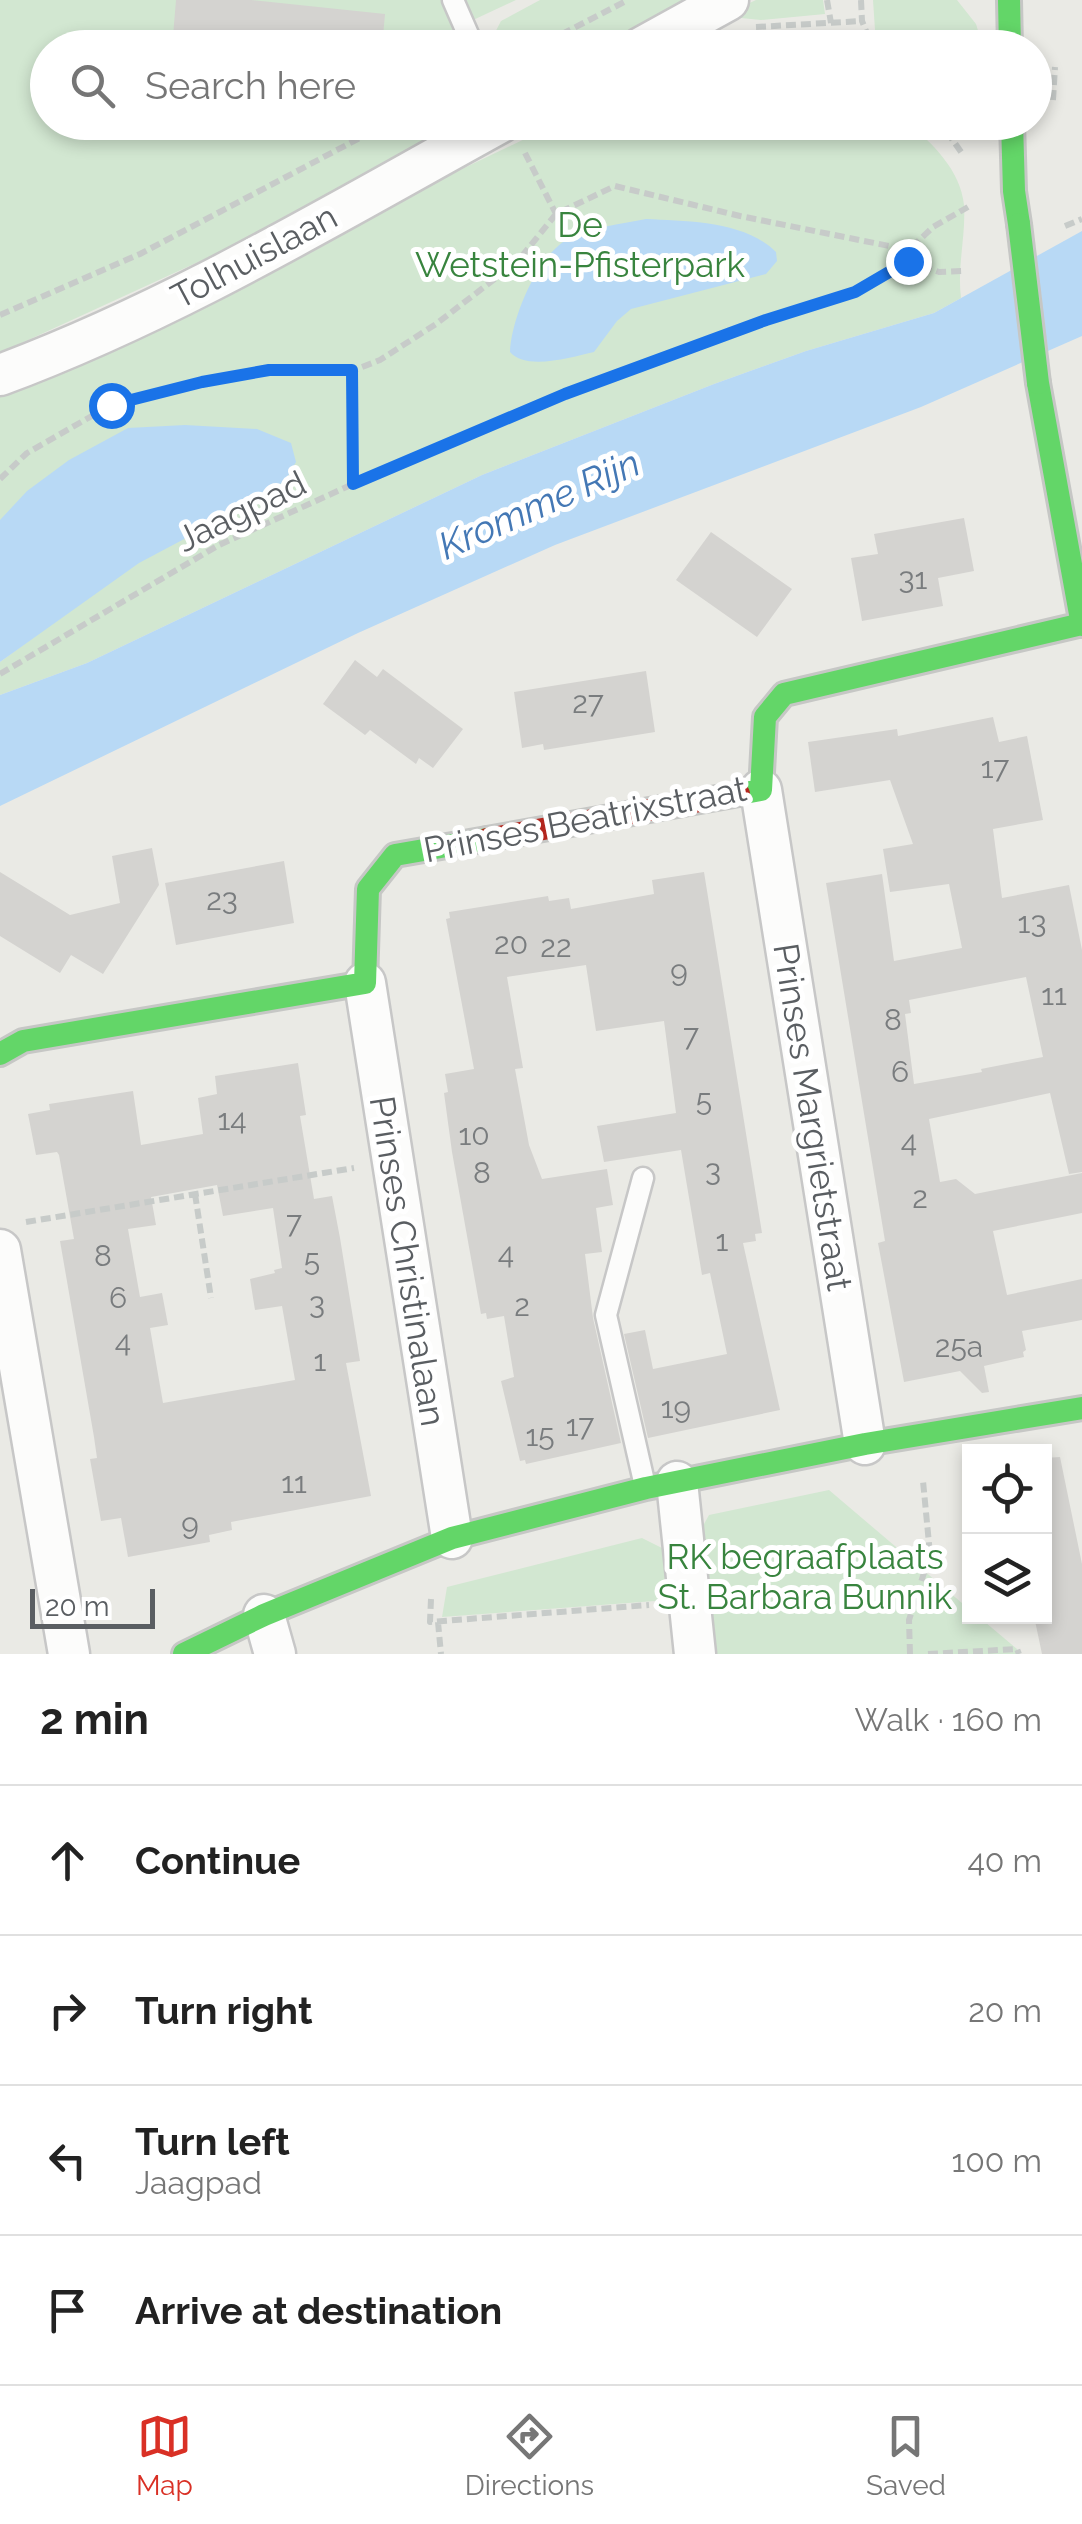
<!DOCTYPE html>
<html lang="en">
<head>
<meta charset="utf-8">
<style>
  :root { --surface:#fff; --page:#f2f2f2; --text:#222; --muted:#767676; --line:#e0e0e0; --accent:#d93025 }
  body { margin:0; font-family:Raleway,sans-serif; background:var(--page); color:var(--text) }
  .controls { position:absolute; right:30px; bottom:30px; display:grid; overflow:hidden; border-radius:0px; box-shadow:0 5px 15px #0003 }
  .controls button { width:90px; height:90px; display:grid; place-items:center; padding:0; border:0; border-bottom:2px solid var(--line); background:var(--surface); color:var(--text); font:50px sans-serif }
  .scale { position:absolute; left:30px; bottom:25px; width:125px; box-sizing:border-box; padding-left:10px; border:5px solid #5a5e62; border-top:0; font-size:28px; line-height:35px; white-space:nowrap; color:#5a5e62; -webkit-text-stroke:8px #fff; paint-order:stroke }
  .stop { position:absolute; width:30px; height:30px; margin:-22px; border:8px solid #1a73e8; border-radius:50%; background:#fff }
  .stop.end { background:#1a73e8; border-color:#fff; box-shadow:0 2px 10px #0008 }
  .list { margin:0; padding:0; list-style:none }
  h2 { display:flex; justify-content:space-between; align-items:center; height:130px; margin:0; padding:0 40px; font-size:42px }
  h2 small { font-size:32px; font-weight:400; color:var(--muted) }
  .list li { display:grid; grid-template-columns:65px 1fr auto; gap:30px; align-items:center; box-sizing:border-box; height:150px; padding:0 40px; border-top:2px solid var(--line) }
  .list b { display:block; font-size:38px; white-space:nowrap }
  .list p { margin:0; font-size:32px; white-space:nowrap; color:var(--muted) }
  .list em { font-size:32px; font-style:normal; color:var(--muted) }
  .icon { flex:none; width:55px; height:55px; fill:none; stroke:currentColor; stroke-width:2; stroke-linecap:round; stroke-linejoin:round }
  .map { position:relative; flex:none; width:1082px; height:1654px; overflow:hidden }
  .search { position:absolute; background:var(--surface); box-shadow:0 5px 15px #0003; left:30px; right:30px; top:30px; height:110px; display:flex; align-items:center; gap:25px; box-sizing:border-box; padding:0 35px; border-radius:55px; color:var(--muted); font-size:38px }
  .sheet { height:730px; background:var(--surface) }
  nav { display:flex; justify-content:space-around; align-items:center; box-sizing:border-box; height:140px; border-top:2px solid var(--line); background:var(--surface); font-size:28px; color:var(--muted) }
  nav a { display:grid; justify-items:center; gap:5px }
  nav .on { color:var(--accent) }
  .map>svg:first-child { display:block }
  .green { fill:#d2e7d1 }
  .water { fill:#b8d9f5 }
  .building { fill:#d4d3d0; fill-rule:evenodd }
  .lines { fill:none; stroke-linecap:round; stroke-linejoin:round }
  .lane-casing { stroke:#c7c7c7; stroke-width:25 }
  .street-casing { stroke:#c7c7c7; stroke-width:45 }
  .fast-casing { stroke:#c6c7c5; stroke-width:28 }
  .jam-casing { stroke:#c6c7c5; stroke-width:28 }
  .path { stroke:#c7cbc9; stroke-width:6; stroke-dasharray:10 5; stroke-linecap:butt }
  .lane { stroke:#fcfcfb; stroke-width:20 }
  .street { stroke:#fcfcfb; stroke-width:40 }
  .fast { stroke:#63d668; stroke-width:22 }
  .jam { stroke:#b3261e; stroke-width:22 }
  .fast-bridge-casing { stroke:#c6c7c5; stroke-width:28; stroke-linecap:butt }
  .fast-bridge { stroke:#63d668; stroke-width:22 }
  .route { stroke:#1a73e8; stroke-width:12 }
  .labels { text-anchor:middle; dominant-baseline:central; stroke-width:10; stroke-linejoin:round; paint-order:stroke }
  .number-label { font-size:30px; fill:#797c7e }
  .park-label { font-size:35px; fill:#38843e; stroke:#fff }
  .street-label { font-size:35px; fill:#5a5e62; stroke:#fff }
  .water-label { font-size:38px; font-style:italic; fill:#4478b5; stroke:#fff }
</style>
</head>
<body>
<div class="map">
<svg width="1082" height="1654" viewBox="0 0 1082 1654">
  <rect width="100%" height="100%" fill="#eaeae5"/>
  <path class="green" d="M0,0h516l-90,42 3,5 -381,1v74l422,1 -89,55 -381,175z
    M540,0h160l-86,47 -127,1 14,-27z
    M756,0h67l2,14 -64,6 -30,-3 -3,-4z
    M873,0h84l19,24 7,23h-102l-6,-17z
    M706,31c42,6 79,9 121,1l2,7 20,8h-148l-11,-13z
    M558,123h349c25,19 54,48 57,82 2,31 -7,61 -3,93l-27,15 -128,38 -92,33 -232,91 -395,188 -87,32v-33l76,-56 -76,34v-250z
    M829,1490l140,119 1,7 9,1 38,32 2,5h-308l-12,-121 10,-18z
    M642,1538l22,11 4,51 -226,17 5,-30z"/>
  <path class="water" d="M646,219c42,2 99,2 130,33l1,9 -11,13 -135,35 -14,12 -23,31c-22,5 -68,19 -84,0 1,-33 28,-99 60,-114 22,-11 52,-14 76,-19z
    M1082,231v105l-161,71 -366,138 -197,88 -358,173v-111l87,-32 395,-188 232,-91 92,-33 128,-38z
    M185,425l72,4 34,14 5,19 -11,19 -48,30 -98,52 -139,99v-142l27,-29 42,-31 59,-32z"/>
  <path class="building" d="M176,0h75l134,14 -3,34h-210z
    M964,518l10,53 -36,7 5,28 -81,15 -11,-63 27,-4 -4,-20z
    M711,532l81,57 -35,48 -81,-57z
    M355,660l22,17 6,-8 80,60 -30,39 -14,-10 -3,6 -46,-34 -5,5 -42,-31z
    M646,671l9,61 -111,18 -1,-6 -21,4 -8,-56z
    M993,717l6,25 28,-6 16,84 -50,9 9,69 67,-13 13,65v222l-13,2 -19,-81 -121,26 11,63 16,-3 19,15 107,-21v40l-89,18 14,64 75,-16v41l-60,11 4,19 -3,2 1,5 -40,9 5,26 -7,1 -22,-22 -56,11 -26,-139 7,-2 -59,-358 56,-9 12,87 68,-13 -13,-64 -59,8 -7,-43 30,-5 -23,-64 -75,12 -7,-50 89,-13 1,7zM1026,977l17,80 -62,12 1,3 -68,12 -9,-70 6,-1 -2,-13z
    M152,848l7,37 -56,89 -32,-19 -11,18 -60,-37v-64l70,43 50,-12 -8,-47z
    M284,861l10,62 -118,22 -11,-62z
    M704,872l58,361 -7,1 1,7 -13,2 37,167 -132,28 -24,-104 21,-4 8,39 74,-15 -17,-81 -8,2 -21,-125 -77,12 -7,-36 79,-13 -12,-92 -68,10 -10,-66 -79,12 16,91 -8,1 14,76 13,34 65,-10 6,36 -17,3 6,44 -17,2 8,64 28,125 -95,21 -1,-4 -5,1 -19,-80 13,-4 -10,-61 -17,3 -1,-6 -5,1 -29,-162 -8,-59 4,-1 -3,-18 29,-5 -28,-150 4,-1 -1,-6 99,-16 1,5 20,-3 2,11 83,-15 -2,-14z
    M298,1063l8,52 -6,1 14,83 18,-3 8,42 20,123 -14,2 25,133 -140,26 1,8 -23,5 1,7 -82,15 -7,-39 -20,3 -11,-62 7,-1 -3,-21 -34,-196 14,-2 -15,-84 -2,-3 -21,3 -8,-41 22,-4 -1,-6 84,-13 8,54 62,-11 -5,-36 19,-4 -2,-18zM217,1185l6,31 50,-8 9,60 -8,2 1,3 -25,6 5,31 27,-4 13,74 -132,23 -13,-75 18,-3 -6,-32 -22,4 -12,-68 28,-4 -5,-28z
    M1060,1457l22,107v90h-40l-8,-38h10v-158z"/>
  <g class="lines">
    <defs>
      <path id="lane" d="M453,0l21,48
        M643,1178l-37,137 39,171"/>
      <path id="street" d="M641,48l87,-48
        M0,375c175,-65 337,-163 501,-253
        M761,790l104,654
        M365,983l87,555
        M0,1250l69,404
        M677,1482l18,172
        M264,1615l11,39"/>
      <path id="fast" d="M1009,0l1,48
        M1012,122l2,69 5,33
        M1038,383l44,242
        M739,794l22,-4 4,-73 19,-23 298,-70
        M0,1054l23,-13 342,-58 3,-94 27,-34 92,-16
        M184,1654l80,-39 188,-77 194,-50 219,-44 217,-36"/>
      <path id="jam" d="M487,839l252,-45"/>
    </defs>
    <use href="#lane" class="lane-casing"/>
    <use href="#street" class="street-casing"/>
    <use href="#fast" class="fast-casing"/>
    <use href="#jam" class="jam-casing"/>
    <path class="path" d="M827,0l4,23
      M861,0l1,21 11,27
      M756,27l106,-6
      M535,48l93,-48
      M1053,100l2,-33
      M935,122l12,10 17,24
      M525,153l31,61
      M1065,226l17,-7
      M908,261l1,-11 24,-23 35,-20
      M908,261l31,11 25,-1
      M0,315l140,-61 250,-132
      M352,371l1,113
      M0,479l27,-26 84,-48 92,-23 66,-12 83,1 28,-11 56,-36 82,-63 38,-47 59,-28 125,30 169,34
      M0,674l219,-129 134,-61 212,-90 201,-74 89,-28 53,-31
      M195,1194l16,104
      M26,1222l328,-54
      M431,1599l-1,23 219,-17
      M438,1622l3,32
      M910,1654l-1,-34 21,-66 -7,-73
      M928,1654l89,-5 2,5"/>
    <use href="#lane" class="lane"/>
    <use href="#street" class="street"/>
    <use href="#fast" class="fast"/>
    <use href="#jam" class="jam"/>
    <defs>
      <path id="fast-bridge" d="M1019,224l19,159"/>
    </defs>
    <use href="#fast-bridge" class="fast-bridge-casing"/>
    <use href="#fast-bridge" class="fast-bridge"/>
  </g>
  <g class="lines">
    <path class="route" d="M111,405l91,-23 67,-12h83l1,114 212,-90 201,-74 89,-28 53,-31"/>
  </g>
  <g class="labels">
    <g class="number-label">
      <text x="913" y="578">31</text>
      <text x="588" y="702">27</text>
      <text x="995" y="767">17</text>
      <text x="222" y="899">23</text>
      <text x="1032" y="922">13</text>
      <text x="511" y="943">20</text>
      <text x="556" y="946">22</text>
      <text x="679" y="970">9</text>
      <text x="1054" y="994">11</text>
      <text x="893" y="1019">8</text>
      <text x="691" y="1035">7</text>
      <text x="900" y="1071">6</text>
      <text x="704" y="1100">5</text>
      <text x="232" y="1119">14</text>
      <text x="474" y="1134">10</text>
      <text x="909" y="1141">4</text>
      <text x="713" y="1170">3</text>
      <text x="482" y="1172">8</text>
      <text x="920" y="1197">2</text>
      <text x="294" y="1222">7</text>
      <text x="722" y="1240">1</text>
      <text x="506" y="1253">4</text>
      <text x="103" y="1255">8</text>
      <text x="312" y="1260">5</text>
      <text x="118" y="1297">6</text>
      <text x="317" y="1303">3</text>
      <text x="522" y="1305">2</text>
      <text x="123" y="1341">4</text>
      <text x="959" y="1346">25a</text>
      <text x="320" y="1360">1</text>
      <text x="676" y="1407">19</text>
      <text x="580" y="1425">17</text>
      <text x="540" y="1435">15</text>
      <text x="294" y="1482">11</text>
      <text x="190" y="1523">9</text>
    </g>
    <g class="park-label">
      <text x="580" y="224">De<tspan x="580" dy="40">Wetstein-Pfisterpark</tspan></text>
      <text x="805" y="1556">RK begraafplaats<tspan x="805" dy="40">St. Barbara Bunnik</tspan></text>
    </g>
    <g class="street-label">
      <text transform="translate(254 256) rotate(-28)">Tolhuislaan</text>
      <text transform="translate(241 511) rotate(-26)">Jaagpad</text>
      <text transform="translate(585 819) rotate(-11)">Prinses Beatrixstraat</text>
      <text transform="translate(813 1117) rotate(81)">Prinses Margrietstraat</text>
      <text transform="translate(408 1261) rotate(81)">Prinses Christinalaan</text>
    </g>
    <g class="water-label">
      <text transform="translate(539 504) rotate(-24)">Kromme Rijn</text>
    </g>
  </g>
</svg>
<div class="controls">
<button><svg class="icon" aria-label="locate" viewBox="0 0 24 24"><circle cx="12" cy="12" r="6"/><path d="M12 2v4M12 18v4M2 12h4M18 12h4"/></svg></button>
<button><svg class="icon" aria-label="layers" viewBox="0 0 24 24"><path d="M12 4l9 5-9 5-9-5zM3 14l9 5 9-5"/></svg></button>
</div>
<div class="scale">20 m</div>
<div class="stop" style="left:111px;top:405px"></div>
<div class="stop end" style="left:908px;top:261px"></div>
<div class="search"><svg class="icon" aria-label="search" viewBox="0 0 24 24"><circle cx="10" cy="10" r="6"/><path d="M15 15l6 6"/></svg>Search here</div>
</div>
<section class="sheet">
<h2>2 min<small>Walk · 160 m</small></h2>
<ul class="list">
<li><svg class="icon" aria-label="ahead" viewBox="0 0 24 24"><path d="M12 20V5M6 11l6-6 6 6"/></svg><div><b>Continue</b></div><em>40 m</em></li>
<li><svg class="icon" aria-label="right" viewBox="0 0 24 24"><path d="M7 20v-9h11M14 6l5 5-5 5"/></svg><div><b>Turn right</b></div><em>20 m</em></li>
<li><svg class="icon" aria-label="left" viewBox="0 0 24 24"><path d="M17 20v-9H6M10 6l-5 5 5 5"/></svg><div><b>Turn left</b><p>Jaagpad</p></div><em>100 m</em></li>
<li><svg class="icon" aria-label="arrive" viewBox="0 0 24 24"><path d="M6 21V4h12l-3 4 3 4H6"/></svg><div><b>Arrive at destination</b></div></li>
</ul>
</section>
<nav>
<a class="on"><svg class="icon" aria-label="map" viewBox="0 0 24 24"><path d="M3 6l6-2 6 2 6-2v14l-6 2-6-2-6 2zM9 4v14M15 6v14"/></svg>Map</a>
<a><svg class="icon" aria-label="directions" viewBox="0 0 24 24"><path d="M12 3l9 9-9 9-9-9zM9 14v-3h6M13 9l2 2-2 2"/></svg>Directions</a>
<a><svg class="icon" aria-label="saved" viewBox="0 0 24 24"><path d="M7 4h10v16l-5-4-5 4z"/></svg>Saved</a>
</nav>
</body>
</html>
